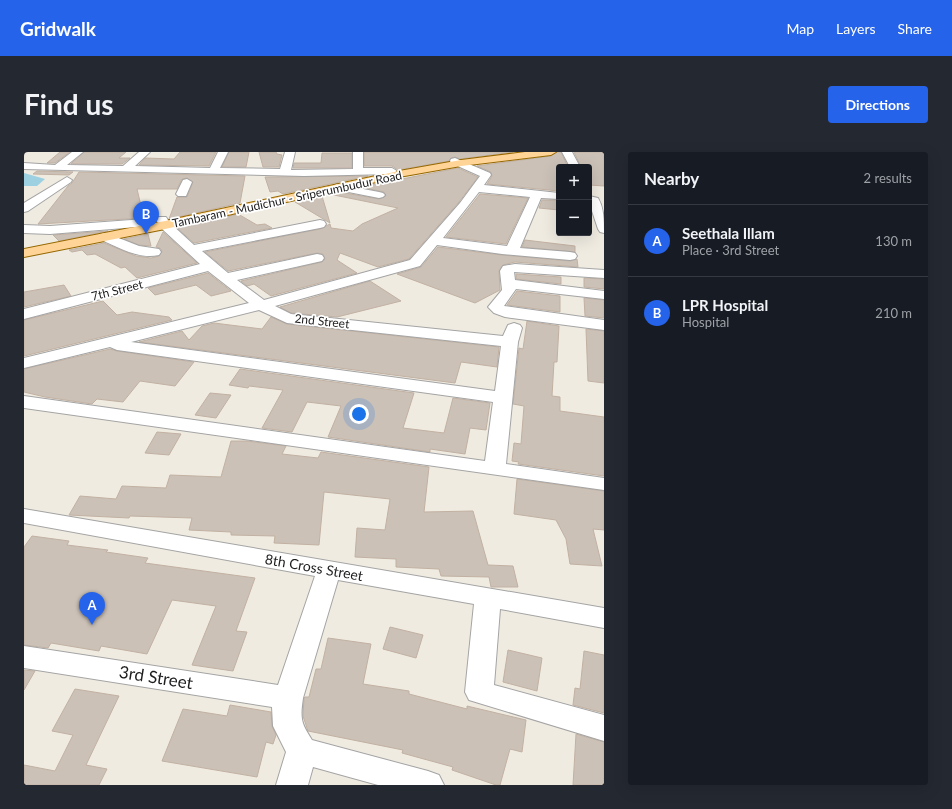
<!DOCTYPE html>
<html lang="en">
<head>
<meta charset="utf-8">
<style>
  :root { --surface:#171b24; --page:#242831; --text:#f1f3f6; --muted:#9ea1a6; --line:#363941; --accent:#2563eb }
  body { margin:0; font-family:Lato,sans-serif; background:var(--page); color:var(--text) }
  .controls { position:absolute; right:12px; top:12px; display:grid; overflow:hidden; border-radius:4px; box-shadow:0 4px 16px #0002 }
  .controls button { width:36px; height:36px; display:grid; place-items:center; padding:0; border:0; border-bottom:1px solid var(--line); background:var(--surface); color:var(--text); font:20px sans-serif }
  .you { position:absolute; left:335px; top:262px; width:14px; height:14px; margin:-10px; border:3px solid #fff; border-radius:50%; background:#1a73e8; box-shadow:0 0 0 6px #1a73e833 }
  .badge { display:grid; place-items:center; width:26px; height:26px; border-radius:50%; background:var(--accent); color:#fff; font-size:13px; font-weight:700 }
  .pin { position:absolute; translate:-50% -33px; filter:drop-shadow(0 1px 2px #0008) }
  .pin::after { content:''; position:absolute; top:21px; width:14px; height:12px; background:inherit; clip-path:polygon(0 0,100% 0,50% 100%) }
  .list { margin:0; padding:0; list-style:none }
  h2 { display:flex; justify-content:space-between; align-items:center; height:52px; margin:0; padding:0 16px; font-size:17px }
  h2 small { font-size:13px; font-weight:400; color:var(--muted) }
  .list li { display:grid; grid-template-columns:26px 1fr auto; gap:12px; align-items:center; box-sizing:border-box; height:72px; padding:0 16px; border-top:1px solid var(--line) }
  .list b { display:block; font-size:15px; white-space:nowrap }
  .list p { margin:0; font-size:13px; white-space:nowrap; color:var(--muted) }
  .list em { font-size:13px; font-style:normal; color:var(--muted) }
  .map { position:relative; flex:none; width:580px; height:633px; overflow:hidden; border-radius:4px }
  header { display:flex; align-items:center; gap:24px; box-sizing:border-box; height:56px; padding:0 20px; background:var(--accent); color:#fff }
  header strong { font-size:19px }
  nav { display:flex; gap:22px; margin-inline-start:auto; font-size:14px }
  .intro { display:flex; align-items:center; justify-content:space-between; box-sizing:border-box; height:96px; padding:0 24px }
  h1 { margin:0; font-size:28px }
  .button { padding:10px 18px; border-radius:4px; background:var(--accent); color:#fff; font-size:14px; font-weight:700 }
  main { display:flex; gap:24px; padding:0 24px }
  aside { flex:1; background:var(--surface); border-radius:4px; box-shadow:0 4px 16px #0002 }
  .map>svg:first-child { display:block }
  .water { fill:#9dd1e1 }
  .building { fill:#cbc1b7; stroke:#c2b1a2 }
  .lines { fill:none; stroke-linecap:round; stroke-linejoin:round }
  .street-casing { stroke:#a4a4a4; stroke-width:2 }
  .primary-casing { stroke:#956700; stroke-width:2 }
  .street { fill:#fff; fill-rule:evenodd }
  .primary { fill:#ffd496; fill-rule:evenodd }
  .labels { text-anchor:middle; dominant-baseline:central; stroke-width:3.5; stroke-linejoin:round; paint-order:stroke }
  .far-street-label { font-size:12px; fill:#1d1d1d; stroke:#fff }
  .street-label { font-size:14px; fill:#1d1d1d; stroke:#fff }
  .near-street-label { font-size:17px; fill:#1d1d1d; stroke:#fff }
</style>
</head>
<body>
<header>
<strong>Gridwalk</strong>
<nav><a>Map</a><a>Layers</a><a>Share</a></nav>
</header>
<div class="intro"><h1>Find us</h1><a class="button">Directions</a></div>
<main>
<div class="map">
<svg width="580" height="633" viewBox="0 0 580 633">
  <rect width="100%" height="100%" fill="#efebe1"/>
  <path class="water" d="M0,21l21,6 -8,7h-13z"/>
  <path class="building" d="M36,0h10l-15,11h-8z
    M60,0h42l-7,6h11l-8,6h-51z
    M156,0h36l-7,14 -70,-1 6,-7 29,1z
    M205,0h20l-3,15h-24z
    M235,0h17l1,2 5,1 -3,12h-16z
    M340,0h149l-53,7 -5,-2 -4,1 -2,3 -51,9 -6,-4h-28z
    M533,0h4l7,15h-9v24l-72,-7 5,-8 -1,-4 -14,-6 74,-10z
    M550,0h30v34l-15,-1v-18h-8z
    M298,1h30v15h-59l1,-5h27z
    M434,16l20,9 -19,25 -50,57 -31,8 -38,-14 -3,7 20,13 -86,23 -17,-12 -7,2 -6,-5 81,-19 3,-3 -2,-5 -6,-1 -89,18 -23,-19 115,-23 10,-5 1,4 22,3 9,-7 36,-16 -69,-14 10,-2 40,7 7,-3 -2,-4 -23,-5z
    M13,19l36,1 -4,3 -36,-1z
    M55,20l166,4 -5,27 -71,16 8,-22h10l6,-15 -6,-4 -5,1 -5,10h-40l7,29 -106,6 30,-38 4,-3z
    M344,24l-85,18 -5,-3 -8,1 -5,-15z
    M456,42l48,4 -22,46 -60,-7z
    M298,44l8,27 -35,-21z
    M518,48h17v10l-20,-2z
    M214,62l19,11 8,-1 7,4 -78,15 -17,-15z
    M84,79l-49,10 -6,-6z
    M139,80l34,31 -60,15 -12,-11 -4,1 -26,-14 -8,1 -5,-5 -10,2 -3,-2 35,-7 32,13 15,2 8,-2 3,-5 -2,-3 -4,-1z
    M124,82l3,12 -12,-1 -15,-6z
    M501,88l50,6v6l-53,-5z
    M414,95l64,8 68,6 7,-2 1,8 -63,-5 -12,3 -4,6 1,19 -25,13 -78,-29 24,-7z
    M184,121l23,18 -20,5 -15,-11 -41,10 -7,-7z
    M492,122l45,3v7l-45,-5z
    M560,126l20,1v10l-20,-2z
    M346,129l31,20 -64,16 -46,-4 -11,-6z
    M40,133l7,11 -47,11v-15z
    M493,139l43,5v16l-53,-7z
    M560,146l20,2v18l-19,-2z
    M79,149l14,14 15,-3 37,5 3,3 -148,36v-36z
    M247,165l16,7 212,23 -2,20 -36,-5 -6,21 -316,-41 43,-11 7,9 13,-14 12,-3 48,6z
    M503,169l32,5 -2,36h-3l-2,34 8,1v14l44,6v59l-86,-12 1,-2 -7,-1 2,-18 7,1 3,-38 -11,-2 6,-56 4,1z
    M562,177l18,2v52l-16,-2z
    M86,197l7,2 77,11 -19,24 -35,-5 -17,21 -26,-3 -5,5 -47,-7 -21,-5v-23z
    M216,217l174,24 -11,35 41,5 9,-35 37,5 -4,27 -16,-2 -5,26 -35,-5v3l-102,-15 13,-31 -34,-4 -15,30 -30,-4 21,-38 -34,-4 -1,2 -19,-3z
    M186,241l21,2 -15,23 -21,-3z
    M133,280l24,2 -12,21 -24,-2z
    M207,289h16l39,5 -4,8 36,4 3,-6 108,15 -5,45 49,-1 15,54 25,1 5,21h-27l-2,-10 -48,-1 -2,-7 -43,-2v-8l-41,-2 2,-29 28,2 5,-31 -66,-7 -5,53 -45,-2 1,-7 -44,-1v-3l-42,-2 3,-12 -62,-2 -1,2 -60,-3 11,-19 36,3 6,-13 44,2 4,-13 51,2z
    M493,327l87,12v39l-11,-1 9,37 -32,-2 -4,-25 -10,-19 -42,-6z
    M8,384l37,5 -2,4 41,5 -2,2 42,6 -3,5 110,15 -19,53 11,1 -14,39 -41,-6 24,-59 -44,-6 -25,54 -46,-8 -2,5 -48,-8 -3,5 -24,-3v-98z
    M366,475l33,8 -7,23 -33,-9z
    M304,486l43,6 -8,40 46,7v3l58,15v-3l59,14 -4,32 -12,-3 -10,36h-4l-44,-15 1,-3 -51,-14 1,-3 -95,-19 -5,-15 1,-18 1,-1h4l7,-28h5z
    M484,498l34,8 -5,33 -34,-9z
    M560,499l20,4v58l-31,-8 2,-17 5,1z
    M0,518l11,1 -11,19z
    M51,537l44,7 -33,69 21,4 -8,16h-75v-20l31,6 18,-36 -21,-4z
    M206,553l41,7 1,14 4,9 -3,9 -7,-2 -9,35 -95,-16 21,-52 44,7z
    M552,582l28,8v43h-31z"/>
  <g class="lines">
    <defs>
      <path id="street" d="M48,0h11l-16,13 56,1 16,-14h11l-15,14 75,2 8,-16h10l-8,16 60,1 5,-17h10l-4,18 62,-1v-17h10v16h29l5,3 -5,3 -88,2 -280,-7v-6l31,2z
        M538,0h10l8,15h-10z
        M431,6l35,15 1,2 -7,10 75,8v6l-18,-1 -21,50 50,4 5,1 2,3 -2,3 -5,1 -68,-6 -65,-9 -17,21 -145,40 16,8 212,22 5,-11 6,-2 6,2 2,3 -4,14 -12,122 98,14v12l-580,-82v-12l461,65 8,-59 -376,-52 -7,-3 -86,21v-10l225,-55 -41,-32 -184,48v-10l176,-45 -39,-36 -5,-8 2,-3h8l4,6 24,22 126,-25 4,1 2,3 -2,3 -4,1 -118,23 26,22 89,-19 5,1 2,3 -2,3 -85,19 27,20 146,-40 50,-57 20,-27 -29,-13 -1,-2 1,-2zM455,40l51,5 -23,49 -64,-8zM235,158l28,13 214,23 -6,45 -364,-49z
        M43,25l5,3 -1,2 -43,29 -4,1v-9z
        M163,27l5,3 -6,14h-8l-2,-2 7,-14z
        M313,32l42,8 4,1 2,2 -2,2 -4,1 -46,-9 -2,-2z
        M565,44l9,2c6,10 6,22 6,35l-4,-1 -2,-3 -9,-27z
        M121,67l4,1 2,3 -2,3 -99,8 -26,-1v-8l26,1z
        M82,81l33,13 20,3 2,3 -2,3c-20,5 -40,-8 -58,-15l-1,-3 1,-3z
        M491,112l89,6v8l-90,-6 1,8 89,11v8l-88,-10 -12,17 100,14v10l-99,-13 -11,-4 -6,-6 14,-17 -2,-19 3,-5z
        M0,357l580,99v20l-104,-19 -6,76 110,30v26l-135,-41 -4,-8 9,-88 -136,-24 -35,118c-3,21 -2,25 9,42l116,31 11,4 5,10h-66l-65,-18 -5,18h-32l10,-33 -13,-26 -1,-19 -248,-39v-22l254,39 37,-109 -291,-53z"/>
      <path id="primary" d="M501,0h31l-5,3 -90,11 -62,11 -234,52 -141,28v-8l141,-28 234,-50 62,-11z"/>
    </defs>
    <use href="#street" class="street-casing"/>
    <use href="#primary" class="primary-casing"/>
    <use href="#street" class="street"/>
    <use href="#primary" class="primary"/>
  </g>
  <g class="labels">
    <g class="far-street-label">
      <text transform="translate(263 47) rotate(-12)">Tambaram - Mudichur - Sriperumbudur Road</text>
      <text transform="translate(93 138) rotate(-14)">7th Street</text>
      <text transform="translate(298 169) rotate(6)">2nd Street</text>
    </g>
    <g class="street-label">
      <text transform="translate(290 415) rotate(10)">8th Cross Street</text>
    </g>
    <g class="near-street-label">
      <text transform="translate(132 525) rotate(9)">3rd Street</text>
    </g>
  </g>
</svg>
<div class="controls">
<button>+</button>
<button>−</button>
</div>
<div class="you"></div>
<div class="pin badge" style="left:68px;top:473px">A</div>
<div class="pin badge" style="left:122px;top:82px">B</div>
</div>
<aside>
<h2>Nearby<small>2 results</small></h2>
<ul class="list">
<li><span class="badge">A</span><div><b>Seethala Illam</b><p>Place · 3rd Street</p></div><em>130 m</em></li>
<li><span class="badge">B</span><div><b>LPR Hospital</b><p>Hospital</p></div><em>210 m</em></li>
</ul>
</aside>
</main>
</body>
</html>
